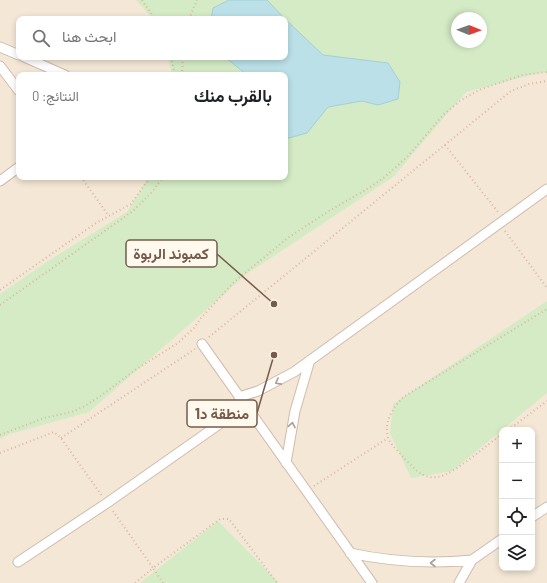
<!DOCTYPE html>
<html lang="ar">
<head>
<meta charset="utf-8">
<style>
  :root { --surface:#fff; --page:#f2f2f2; --text:#202124; --muted:#757577; --line:#e0e0e0 }
  body { margin:0; font-family:Barlow,Vazirmatn,sans-serif; background:var(--page); color:var(--text); direction:rtl }
  .controls { position:absolute; right:12px; bottom:12px; display:grid; overflow:hidden; border-radius:8px; box-shadow:0 2px 6px #0003 }
  .controls button { width:36px; height:36px; display:grid; place-items:center; padding:0; border:0; border-bottom:1px solid var(--line); background:var(--surface); color:var(--text); font:20px sans-serif }
  .compass { position:absolute; left:451px; top:12px; width:36px; height:36px; border-radius:50%; background:var(--surface); box-shadow:0 2px 6px #0003; rotate:91deg }
  .list { margin:0; padding:0; list-style:none }
  h2 { display:flex; justify-content:space-between; align-items:center; height:52px; margin:0; padding:0 16px; font-size:17px }
  h2 small { font-size:13px; font-weight:400; color:var(--muted) }
  .icon { flex:none; width:22px; height:22px; fill:none; stroke:currentColor; stroke-width:2; stroke-linecap:round; stroke-linejoin:round }
  .map { position:relative; flex:none; width:547px; height:583px; overflow:hidden; direction:ltr }
  .search { position:absolute; background:var(--surface); box-shadow:0 2px 6px #0003; left:16px; top:16px; width:272px; height:44px; display:flex; align-items:center; gap:10px; box-sizing:border-box; padding:0 14px; border-radius:8px; color:var(--muted); font-size:15px }
  .panel { position:absolute; background:var(--surface); box-shadow:0 2px 6px #0003; left:16px; top:72px; width:272px; height:108px; border-radius:8px; direction:rtl }
  .map>svg:first-child { display:block }
  .residential { fill:#f4e7d6; fill-rule:evenodd }
  .green { fill:#d4ebc5; fill-rule:evenodd }
  .water { fill:#bbe0e7; stroke:#a2d0d9 }
  .lines { fill:none; stroke-linecap:round; stroke-linejoin:round }
  .minor-casing { stroke:#cfbcad; stroke-width:11 }
  .path { stroke:#d8b7a2; stroke-width:2; stroke-dasharray:1 3; stroke-linecap:butt }
  .minor { stroke:#fff; stroke-width:9 }
  .oneway { stroke:#ad9d93 }
  .leader { fill:none; stroke:#775b4b; stroke-width:1.5 }
  .callout-dot { fill:#775b4b; stroke:#fff9ee; stroke-width:1.5 }
  .callout { fill:#fff9ee; stroke:#775b4b; stroke-width:1.5 }
  .callout-label { font-size:15px; text-anchor:middle; font-weight:bold; fill:#775b4b }
</style>
</head>
<body>
<div class="map">
<svg width="547" height="583" viewBox="0 0 547 583">
  <rect width="100%" height="100%" fill="#fdf5e8"/>
  <path class="residential" d="M0,0h547v583h-547zM457,18h24v24h-24zM19,19h266v38h-266zM19,75h266v102h-266zM502,430h30v138h-30z"/>
  <path class="green" d="M136,0h411v73l-4,-1 -77,20 -73,85 -145,96 -159,139 -79,22 -10,5v-145l48,-33 79,-49 22,-35h136v-102h-113l-4,-18h117v-38h-132zM457,18h24v24h-24z
    M547,301v92l-95,78 -41,7 -21,-45 3,-29z
    M218,521l61,62h-139z"/>
  <path class="water" d="M229,0h38l18,19h-74l2,-11z
    M285,19l38,36 65,8 12,19 -2,17 -20,6 -16,-4 -34,6 -21,26 -22,6v-64h-38l-22,-18h60z"/>
  <g class="lines">
    <defs>
      <path id="minor" d="M0,47l19,8
        M24,57l41,18
        M0,66l19,25
        M0,181l19,-14
        M202,344l170,239
        M239,397l19,-6 36,-19 253,-183
        M286,463l9,-52 15,-51
        M532,517l15,-10
        M350,553c41,9 80,11 122,7
        M18,562l89,-59 138,-97
        M459,583l13,-23 30,-21"/>
    </defs>
    <use href="#minor" class="minor-casing"/>
    <path class="path" d="M142,0l13,19
      M189,19l8,-19
      M171,57l4,18
      M182,75l1,-18
      M445,145l53,67
      M81,177l28,39
      M505,231l42,57
      M0,290l96,-67 35,-19 19,-27
      M0,305l133,-94 19,-19 11,-15
      M209,337l302,-246 18,-7 18,-3
      M508,430l39,-29
      M502,434c-14,10 -49,41 -64,43 -16,2 -23,-8 -33,-18 -5,-6 -12,-12 -16,-19 -7,-16 4,-34 16,-44l142,-87
      M0,435l44,-17 28,-6 11,-5 19,-12 33,-25 43,-27 17,-16 6,-9 33,-36 55,-45 40,-26 43,-25 14,-10 23,-21 35,-41 16,-13 19,-11 43,-15 25,-3
      M61,438l134,-89
      M0,453l54,-21 7,6 41,58
      M314,486l74,-48
      M113,511l40,57 -18,15
      M163,583l-10,-15 67,-49h9l48,64"/>
    <use href="#minor" class="minor"/>
  </g>
  <defs><path id="oneway-chevron" d="M-2-3.5L2.5 0L-2 3.5" fill="none" stroke-width="1.6" stroke-linecap="round" stroke-linejoin="round"/></defs>
  <g class="oneway">
    <use href="#oneway-chevron" transform="translate(278 382) rotate(152)"/>
    <use href="#oneway-chevron" transform="translate(292 425) rotate(-79)"/>
    <use href="#oneway-chevron" transform="translate(433 563) rotate(180)"/>
  </g>
  <path class="leader" d="M274 304L217 254M274 355L257 413"/>
  <g class="callout-dot">
    <circle cx="274" cy="304" r="4"/>
    <circle cx="274" cy="355" r="4"/>
  </g>
  <g class="callout">
    <rect x="126" y="240" width="91" height="27" rx="4"/>
    <rect x="187" y="400" width="70" height="27" rx="4"/>
  </g>
  <g class="callout-label">
    <text x="171" y="259">كمبوند الربوة</text>
    <text x="222" y="419">منطقة د1</text>
  </g>
</svg>
<div class="controls">
<button>+</button>
<button>−</button>
<button><svg class="icon" aria-label="locate" viewBox="0 0 24 24"><circle cx="12" cy="12" r="6"/><path d="M12 2v4M12 18v4M2 12h4M18 12h4"/></svg></button>
<button><svg class="icon" aria-label="layers" viewBox="0 0 24 24"><path d="M12 4l9 5-9 5-9-5zM3 14l9 5 9-5"/></svg></button>
</div>
<svg class="compass" viewBox="-18 -18 36 36"><path d="M0-13l5 13h-10z" fill="#e53935"/><path d="M0 13l5-13h-10z" fill="#757577"/></svg>
<div class="search"><svg class="icon" aria-label="search" viewBox="0 0 24 24"><circle cx="10" cy="10" r="6"/><path d="M15 15l6 6"/></svg>ابحث هنا</div>
<section class="panel">
<h2>بالقرب منك<small>النتائج: 0</small></h2>
<ul class="list">
</ul>
</section>
</div>
</body>
</html>
